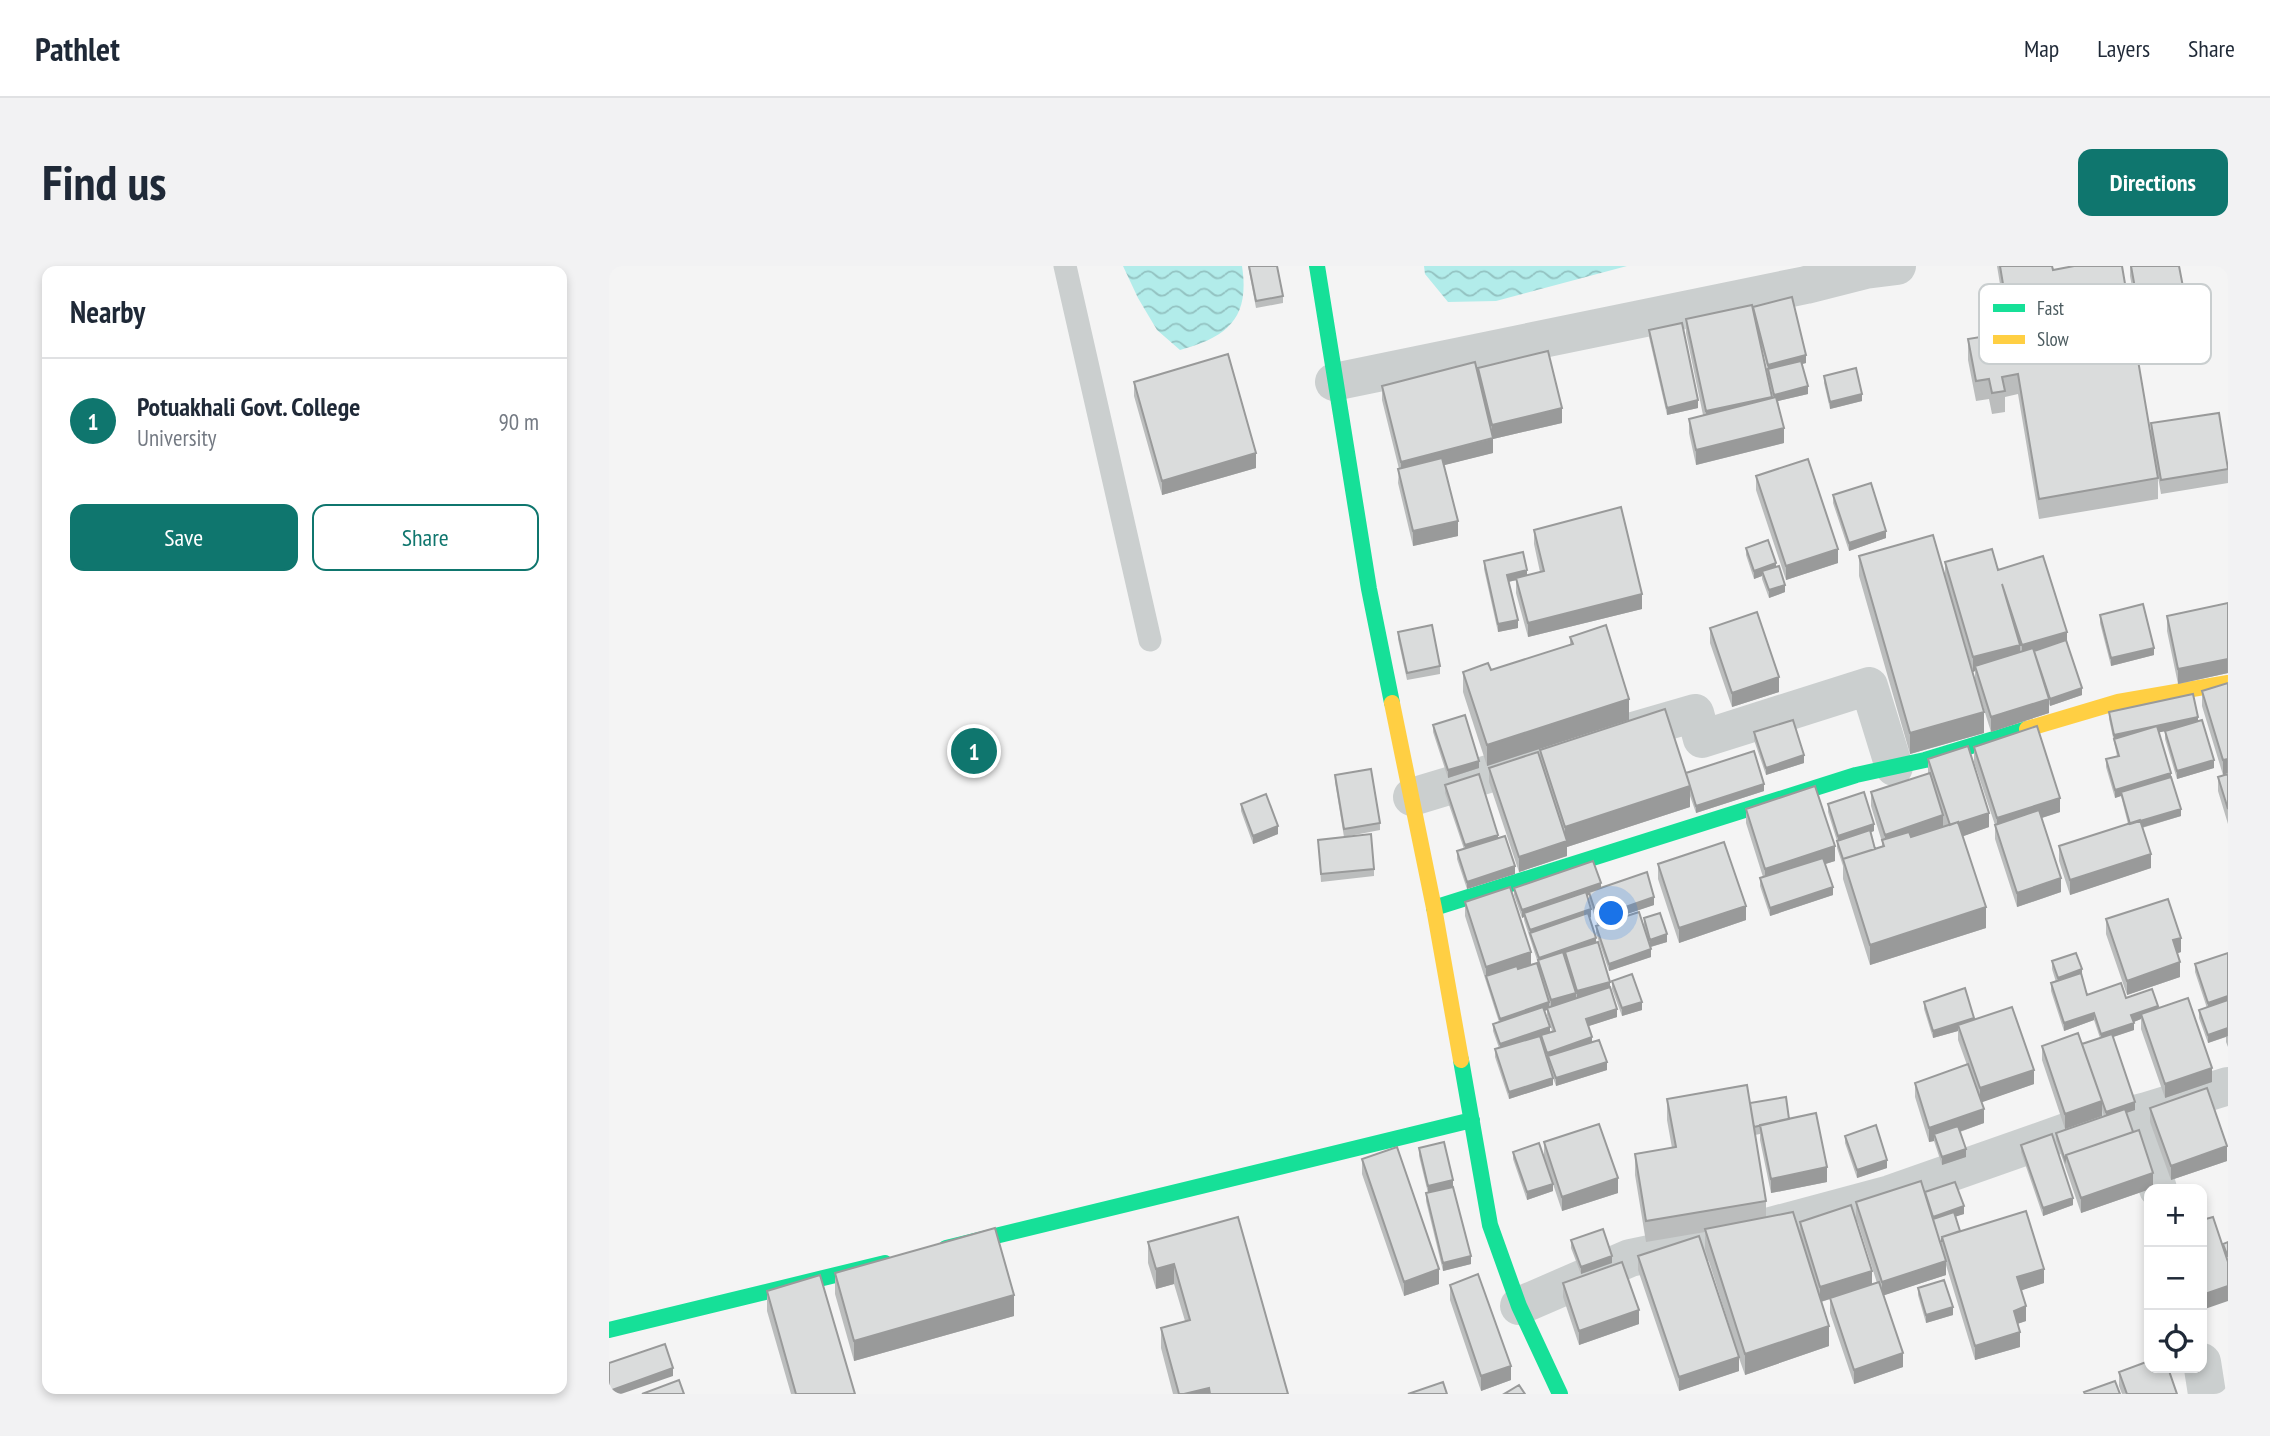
<!DOCTYPE html>
<html lang="en">
<head>
<meta charset="utf-8">
<style>
  :root { --surface:#fff; --page:#f2f2f3; --text:#1f2937; --muted:#747a83; --line:#e0e1e3; --accent:#0f766e }
  body { margin:0; font-family:"PT Sans Narrow",sans-serif; background:var(--page); color:var(--text) }
  .controls { position:absolute; right:21px; bottom:21px; display:grid; overflow:hidden; border-radius:14px; box-shadow:0 4px 10px #0003 }
  .controls button { width:63px; height:63px; display:grid; place-items:center; padding:0; border:0; border-bottom:2px solid var(--line); background:var(--surface); color:var(--text); font:35px sans-serif }
  .you { position:absolute; left:1003px; top:648px; width:24px; height:24px; margin:-18px; border:5px solid #fff; border-radius:50%; background:#1a73e8; box-shadow:0 0 0 10px #1a73e833 }
  .badge { display:grid; place-items:center; width:46px; height:46px; border-radius:50%; background:var(--accent); color:#fff; font-size:23px; font-weight:700 }
  .pin { position:absolute; translate:-50% -50%; border:4px solid #fff; box-shadow:0 2px 7px #0006 }
  .list { margin:0; padding:0; list-style:none }
  h2 { display:flex; justify-content:space-between; align-items:center; height:91px; margin:0; padding:0 28px; font-size:30px }
  h2 small { font-size:23px; font-weight:400; color:var(--muted) }
  .list li { display:grid; grid-template-columns:46px 1fr auto; gap:21px; align-items:center; box-sizing:border-box; height:126px; padding:0 28px; border-top:2px solid var(--line) }
  .list b { display:block; font-size:26px; white-space:nowrap }
  .list p { margin:0; font-size:23px; white-space:nowrap; color:var(--muted) }
  .list em { font-size:23px; font-style:normal; color:var(--muted) }
  .actions { display:flex; gap:14px; padding:21px 28px }
  .actions a { flex:1; padding:16px 0; border:2px solid var(--accent); border-radius:14px; text-align:center; font-size:24px; color:var(--accent) }
  .actions .main { background:var(--accent); color:#fff }
  .icon { flex:none; width:38px; height:38px; fill:none; stroke:currentColor; stroke-width:2; stroke-linecap:round; stroke-linejoin:round }
  .map { position:relative; flex:none; width:1619px; height:1128px; overflow:hidden; border-radius:14px }
  header { display:flex; align-items:center; gap:42px; box-sizing:border-box; height:98px; padding:0 35px; background:var(--surface); border-bottom:2px solid var(--line) }
  header strong { font-size:33px }
  nav { display:flex; gap:38px; margin-inline-start:auto; font-size:24px }
  .intro { display:flex; align-items:center; justify-content:space-between; box-sizing:border-box; height:168px; padding:0 42px }
  h1 { margin:0; font-size:49px }
  .button { padding:18px 32px; border-radius:14px; background:var(--accent); color:#fff; font-size:24px; font-weight:700 }
  main { display:flex; gap:42px; padding:0 42px }
  aside { flex:1; background:var(--surface); border-radius:14px; box-shadow:0 4px 10px #0003 }
  .map>svg:first-child { display:block }
  .water { fill:url(#water-waves) }
  .lines { fill:none; stroke-linecap:round; stroke-linejoin:round }
  .lane { stroke:#cbcfcf; stroke-width:23 }
  .street { stroke:#cbcfcf; stroke-width:38 }
  .fast { stroke:#16e098; stroke-width:16 }
  .slow { stroke:#ffcf43; stroke-width:16 }
  .wall { fill:#bbbdbd; fill-rule:evenodd }
  .shaded-wall { fill:#999a9a }
  .building { fill:#dadcdc; stroke:#999a9a; stroke-width:2 }
  .key { fill:#fff; stroke:#c9cecf; stroke-width:2 }
  .key-label { font-size:19px; fill:#4b5b5f }
</style>
</head>
<body>
<header>
<strong>Pathlet</strong>
<nav><a>Map</a><a>Layers</a><a>Share</a></nav>
</header>
<div class="intro"><h1>Find us</h1><a class="button">Directions</a></div>
<main>
<aside>
<h2>Nearby<small></small></h2>
<ul class="list">
<li><span class="badge">1</span><div><b>Potuakhali Govt. College</b><p>University</p></div><em>90 m</em></li>
</ul>
<div class="actions"><a class="main">Save</a><a>Share</a></div>
</aside>
<div class="map">
<svg width="1619" height="1128" viewBox="0 0 1619 1128">
  <defs>
    <pattern id="water-waves" width="16" height="10" patternUnits="userSpaceOnUse" patternTransform="scale(1.75)"><rect width="16" height="10" fill="#b2ecea"/><path d="M0 5q4-4 8 0t8 0" fill="none" stroke="#93c2c1"/></pattern>
  </defs>
  <rect width="100%" height="100%" fill="#f4f4f4"/>
  <path class="water" d="M514,0h119c8,52 -14,71 -62,84l-23,-20 -19,-32z
    M815,0h203l-131,35 -48,1 -23,-28z"/>
  <g class="lines">
    <path class="lane" d="M456,0l85,374"/>
    <path class="street" d="M725,116l472,-97 59,-15 32,-4
      M1010,469l76,-22 7,26 167,-53 25,81
      M803,531l126,-38
      M1549,923l-19,-66 8,-12 81,-25
      M910,1040l111,-48 96,-20 164,-44 179,-63 78,-20
      M1593,1096l5,32"/>
    <path class="fast" d="M708,0l52,323 23,114
      M825,642l422,-133 69,-15 102,-31
      M852,794l29,165 29,81 41,88
      M337,982l526,-128
      M0,1064l276,-67"/>
    <path class="slow" d="M783,437l42,205 27,152
      M1418,463l91,-27 110,-19"/>
  </g>
  <path class="wall" d="M639,0h29l6,30v7l-27,5z
    M1388,0h55l1,4 105,208v21l-119,20 -21,-125 -13,3v15l-13,2 -3,-15 -13,2 -8,-41v-21l40,-6z
    M1521,0h49l9,47v14l-47,9 -11,-60z
    M1144,41l53,56 -4,1 6,30 -30,7 6,42 -88,22 -7,-32v-14l14,-4 -17,-82v-14l67,-7zM1149,66l10,39v5l5,22h-1z
    M1040,64l49,78 -31,7 -18,-78z
    M869,102l84,55 -69,16v14l-49,12 14,71 -45,10 -15,-63 1,-14 -17,-69v-14l96,-12z
    M1215,110l38,25 -32,8 -6,-26z
    M525,116l122,86 -94,27 -28,-99z
    M1542,157l77,46v14l-67,11 -10,-57z
    M1147,210l82,87 -52,17 -30,-90z
    M1224,229l53,43 -37,13 -16,-48z
    M925,264l108,79 -114,28 -12,-44v-13l-7,2 9,46 -20,4 -14,-63v-8l43,14 13,-3 -6,-28z
    M1137,282l30,19 9,25 -16,6 -7,-19v-3l-8,3 -8,-24z
    M1250,290l116,124v-9l-2,1 -28,-96v-14l53,8 69,73 15,52 -32,11 -1,-2v9l-58,19 -14,-45 7,46 -74,21 -51,-178z
    M1619,337v70l-50,11 -11,-53v-15z
    M1491,349l54,40 -43,11 -11,-43z
    M1101,362l69,64 -47,15 -22,-64z
    M789,366l42,34v8l-33,6 -9,-41z
    M961,371l59,83 -142,46 -24,-74v-20l28,-2 79,-25z
    M1619,417l-5,92 -21,-69v-15z
    M1500,446l89,9 16,47 -37,11 -12,-40v-8h1l-7,1 22,84 -39,12 9,40 -81,27 -11,-34v-15l69,-22 -7,-28 -6,2 -9,-31v-8l11,-3 -8,-37z
    M824,459l46,43 -31,10 -15,-46z
    M1145,466l50,31 -38,12 -12,-35z
    M1365,481l86,65 -18,6 19,74 -44,15 -22,-68v-14l-21,-63z
    M931,484l146,23 78,18 -68,22 -6,-17v11l-123,40v9l-48,16 -30,-90v-14l51,-10z
    M1319,493l61,68 -26,9 23,92 -116,37 -27,-86v-13l-6,-18v-7l-9,-29v-8l46,27 -4,2 5,16 7,-3v-4l-11,-36v-14l57,-18z
    M1619,508v50l-10,-33v-14z
    M726,509l45,48v7l-36,7 -9,-55z
    M836,519l53,53 17,36 -48,15 -10,-30v-8l7,-2 -19,-56z
    M632,538l37,30 -25,10 -12,-33z
    M1137,543l89,52 -10,3 8,31 -63,21 -10,-30v-8l3,-1 -17,-54z
    M709,574l56,29v7l-53,6z
    M1049,598l88,56 -67,23 -21,-64z
    M905,622h87l53,17 -57,19 -8,-25v-4l-2,1 4,21 -1,1 27,99 -29,9 4,16 15,28 -51,16 -8,-22v-4h-1l6,25 -44,14 -14,-42v-8l4,-1 -6,-17v-7l6,-2 -34,-106v-14l66,63 7,2v-4l-14,-43v-3l-2,1 -8,-23zM938,744v5l5,16 -2,1 -5,-21z
    M1035,652l23,24 -16,5v10l-42,14 -13,-38v-7h48z
    M1497,653l75,33 -4,1 3,24 -53,18 -21,-61z
    M1619,687v94l-2,-5v-5l-18,6 -9,-25v-8l8,-2 -12,-36v-8z
    M1443,695l30,15 5,19 39,3 32,10 54,74 -47,16 -24,-69v-10l-7,3v8l-21,7 22,73 -9,3 27,75 -72,25 -25,-73v-7l48,-17 -2,-7v7l-37,13 -23,-69v-14l40,-2 18,-6 -6,-18 -30,11 -13,-40v-8l5,-1 -4,-13z
    M1003,715l30,29 -20,6 -10,-27z
    M1315,736l50,18 60,64 -53,18 3,21 -24,9 6,25 -24,8 -8,-24 -5,1 -14,-45v-14l52,-18 -9,-25v-9l-25,7 -9,-29z
    M1058,833l83,4 39,16 38,63 -56,11 -11,-53v-6l-5,1 11,66v16l34,17v-12l72,63 5,-2 -21,-66v-15l69,-10 39,22 -9,2 5,15 84,52 -23,7 5,31 -9,3 3,23 -45,13 -29,-95v10l-62,20 19,72 -49,17 -24,-71v-14l-9,3 8,44 -84,29 -6,-17v13l-60,20 -41,-121v-14l93,75 -26,-82v-17l-59,10 -11,-67v-21l37,-6 -5,-28z
    M1541,842l77,53 -56,19 -21,-58z
    M1236,870l42,32 -30,10 -12,-35z
    M935,876l74,51 -56,18 -18,-54z
    M1412,879l52,60 -30,11 -22,-64z
    M810,882l34,39 18,77 -28,7 -17,-70v-8h2l-9,-37z
    M904,886l40,39 -26,9 -14,-41z
    M753,893l77,125 -35,12 -42,-122z
    M629,951l50,177h-115l-12,-46v-20l24,-7 -11,-37 -18,5 -8,-26v-21z
    M962,974l41,23 -31,11 -10,-26z
    M226,1007l179,43 -160,45 -19,-67z
    M954,1017l76,41 -60,21 -16,-48z
    M841,1019l61,95 -30,11 -31,-91z
    M1309,1022l35,27 -27,8 -8,-28z
    M158,1025l88,103h-64l-24,-83z
    M1510,1106l58,22h-55l-3,-8z"/>
  <path class="shaded-wall" d="M1197,89v8l-38,10v-8z
    M1199,120v8l-34,8v-7z
    M1253,128v7l-32,8v-7z
    M1163,131v14l-66,15v-15z
    M1089,134v8l-31,7v-7z
    M953,142v15l-69,16v14l-92,23v-14l91,-23v-14z
    M1175,162v15l-88,22v-15z
    M647,187v15l-94,27v-14z
    M849,255v15l-45,10v-15z
    M1277,265v7l-37,13v-8z
    M1229,283v14l-52,17v-14z
    M1167,297v8h-14v5l-8,3v-8z
    M918,304v8l-20,4v-7z
    M1176,319v7l-16,6v-8z
    M1033,328v15l-114,28v-14z
    M909,354v8l-20,4v-8z
    M1458,366v14l-45,13v-14z
    M1411,379v14l-45,7v5l-2,1v-15z
    M1545,382v7l-43,11v-8z
    M1619,393v14l-50,11v-15z
    M1170,411v15l-47,15v-14z
    M1473,422v7l-32,11v-7z
    M1020,433v21l-142,46v-21z
    M1440,433v14l-58,19v-15z
    M1375,446v21l-74,21v-21z
    M1589,451v7l-83,18 -1,-3v3v-7z
    M1195,489v8l-38,12v-7z
    M1619,493v14l-5,2v-15z
    M1605,494v8l-37,11v-8z
    M870,495v7l-31,10v-8z
    M1562,507v7l-50,12v4l-6,2v-8z
    M1155,518v7l-68,22v-7z
    M1081,520v21l-123,40v9l-48,16v-15l46,-15v-15z
    M1451,532v14l-63,20v-14z
    M1572,543v7l-51,15v-7z
    M1380,547v14l-39,14v-15z
    M1334,549v15l-58,19v-14z
    M1265,558v7l-36,12v-7z
    M669,560v8l-25,10v-8z
    M889,569v7l-33,11v-8z
    M1226,580v15l-70,22v-14z
    M1542,588v14l-81,27v-15z
    M906,600v8l-48,15v-7z
    M1452,612v14l-44,15v-14z
    M992,617v8l-12,1v3l-63,22 -2,-4v4l-2,1v-8z
    M1224,621v8l-63,21v-8z
    M1045,631v8l-57,19v-7z
    M1137,640v14l-67,23v-15z
    M1377,641v21l-116,37v-20z
    M982,643v8l-59,20 -2,-4v5v-8z
    M1058,668v8l-17,5v-7z
    M987,672v8l-31,6v5l-26,6v-5z
    M1572,672v14l-8,3v-15z
    M1042,683v8l-42,14v-7z
    M922,686v15l-45,9v5v-14z
    M1571,696v15l-53,18v-14z
    M1473,703v8l-24,8v-7z
    M1001,716v7l-33,10v-8z
    M967,727v7l-25,8v-8z
    M1619,730v8l-20,7v-8z
    M940,736v7l-2,-1v2l-47,16v-7z
    M1033,736v8l-20,6v-8z
    M1549,740v7l-17,1v5l-10,4v-8z
    M1008,743v8l-31,10v-8z
    M1485,747v7l-30,11v-8z
    M1365,752v8l-16,-1v6l-25,7v-7z
    M1525,757v7l-33,11v-7z
    M941,761v8h-9v3l-41,14v-8z
    M1619,762v8l-20,7v-8z
    M983,771v8l-44,11v4h-1v-7z
    M998,796v8l-51,16v-8z
    M1603,802v14l-47,16v-14z
    M1425,804v14l-54,19v-15z
    M944,812v7l-44,14v-7z
    M1493,835v15l-37,13v-15z
    M1526,836v8l-29,10v-8z
    M1375,843v14l-48,17 -2,-6v7l-5,1v-14z
    M1618,880v15l-56,19v-14z
    M1357,883v8l-24,8v-8z
    M1278,894v8l-30,10v-8z
    M1218,901v15l-56,11v-14z
    M1544,907v15l-72,25v-15z
    M1009,912v15l-56,18v-14z
    M844,914v8l-25,6v-8z
    M944,918v7l-26,9v-8z
    M1464,932v7l-30,11v-8z
    M1355,940v8l-31,10v-7z
    M862,990v8l-28,7v-8z
    M1003,990v7l-31,11v-7z
    M1337,995v14l-64,21v-14z
    M565,998v20l-18,5v-20z
    M830,1003v15l-35,12v-14z
    M1435,1003v14l-27,9v-15z
    M1263,1005v15l-52,16v-15z
    M1619,1020v15l-26,9v-15z
    M405,1029v21l-160,45v-20z
    M1417,1040v15l-12,4v-14z
    M1344,1041v8l-27,8v-8z
    M1030,1044v14l-60,21v-14z
    M1220,1060v20l-84,29v-21z
    M1411,1066v15l-45,13v-14z
    M1294,1087v14l-49,17v-14z
    M1130,1091v14l-60,20v-14z
    M902,1100v14l-30,11v-15z
    M64,1102v8l-52,18h-12v-3z
    M600,1122v6h-25z"/>
  <path class="building" d="M640,0h28l6,30 -27,5z
    M1391,0h52l1,4 21,-4h48l36,212 -119,21 -21,-125 -16,3 3,14 -13,2 -3,-14 -13,2 -8,-42 43,-7z
    M1522,0h48l9,47 -47,8z
    M1183,31l14,58 -38,10 -15,-58z
    M1143,39l20,92 -66,14 -20,-92z
    M1073,57l16,77 -31,8 -18,-78z
    M939,85l14,57 -70,17 -14,-57z
    M619,88l28,99 -94,28 -28,-99z
    M1192,95l7,25 -34,9 -6,-26z
    M866,96l18,76 -92,24 -19,-76z
    M1247,102l6,26 -32,8 -6,-26z
    M1167,131l8,31 -88,22 -7,-31z
    M1610,147l9,56 -67,11 -10,-57z
    M833,192l16,63 -45,10 -15,-62z
    M1199,193l30,90 -52,17 -30,-90z
    M1262,217l15,48 -37,12 -16,-48z
    M1012,241l21,87 -114,29 -12,-45 28,-7 -10,-41z
    M1324,269l51,177 -74,21 -51,-177z
    M1159,274l8,23 -22,8 -8,-23z
    M1383,283l6,21 45,-14 24,76 -45,13 -20,-61 18,61 -47,12 -28,-95z
    M914,286l4,18 -20,5 11,45 -20,4 -14,-63z
    M1170,300l6,19 -16,5 -7,-19z
    M1619,337v56l-50,10 -11,-53z
    M1534,338l11,44 -43,10 -11,-43z
    M1148,346l22,65 -47,16 -22,-65z
    M823,359l8,41 -33,7 -9,-41z
    M997,359l23,74 -142,46 -24,-73 25,-9 3,7 82,-26 -3,-7z
    M1457,374l16,48 -32,11 -16,-48z
    M1424,382l16,51 -58,18 -16,-51z
    M1619,417v76l-5,1 -21,-69z
    M1584,428l5,23 -84,18 -5,-23z
    M1056,443l25,77 -125,41 -25,-77z
    M856,449l14,46 -31,9 -15,-45z
    M1184,454l11,35 -38,13 -12,-36z
    M1593,454l12,40 -37,11 -12,-40z
    M1428,460l23,72 -63,20 -23,-71z
    M1548,460l14,47 -56,17 -9,-31 13,-3 -5,-17z
    M1359,480l21,67 -31,10v-1l-8,3 -22,-66z
    M1145,485l10,33 -68,22 -10,-33z
    M929,486l29,89 -48,16 -30,-89z
    M762,503l9,54 -36,6 -9,-54z
    M1321,507l13,42 -58,20 -14,-43z
    M870,508l19,61 -33,10 -20,-60z
    M1619,508v35l-10,-32z
    M1562,511l10,32 -51,15 -9,-32z
    M1206,520l20,60 -70,23 -19,-60z
    M1255,526l10,32 -36,12 -10,-32z
    M657,528l12,32 -25,10 -12,-32z
    M1430,544l22,68 -44,15 -22,-68z
    M1531,554l11,34 -81,26 -11,-34z
    M1349,556l28,85 -116,38 -27,-86 41,-13 -2,-6 27,-8 2,5z
    M1261,564l5,19 -32,10 -6,-18z
    M762,568l3,35 -53,5 -3,-34z
    M896,570l10,30 -48,16 -10,-31z
    M1115,576l22,64 -67,22 -21,-64z
    M1214,592l10,29 -63,21 -10,-30z
    M984,595l8,22 -79,27 -8,-22z
    M1038,606l7,25 -57,20 -8,-25z
    M901,621l21,65 -45,15 -21,-65z
    M977,626l5,17 -61,21 -6,-17z
    M1559,633l13,39 -8,2 7,22 -53,19 -21,-62z
    M1030,646l12,37 -42,15 -13,-38z
    M979,647l8,25 -57,20 -9,-25z
    M1051,647l7,21 -17,6 -6,-22z
    M989,676l12,40 -33,9 -12,-39z
    M954,686l13,41 -25,7 -13,-40z
    M1467,687l6,16 -24,9 -6,-17z
    M1619,687v43l-20,7 -13,-39z
    M928,697l12,39 -49,17 -14,-43 31,-10 1,3z
    M1472,707l6,22 34,-12 5,15 26,-9 6,17 -27,9 3,8 -33,11 -7,-21 -30,10 -13,-40z
    M1023,708l10,28 -20,6 -10,-27z
    M1001,721l7,22 -31,10 6,18 -45,16 -6,-18 14,-4 -8,-23z
    M1356,722l9,30 -41,13 -9,-29z
    M1579,732l24,70 -47,16 -24,-70z
    M1619,734v28l-20,7 -9,-25z
    M934,741l7,20 -50,17 -7,-20z
    M1403,741l22,63 -54,18 -22,-63z
    M1469,767l24,68 -37,13 -23,-68z
    M1503,768l23,68 -29,10 -24,-68z
    M931,770l13,42 -44,14 -14,-43z
    M990,774l8,22 -51,16 -8,-22z
    M1359,798l16,45 -55,19 -14,-45z
    M1138,819l19,116 -120,20 -11,-67 41,-7 -9,-48z
    M1598,822l20,58 -56,20 -21,-58z
    M1177,831l3,22 -35,8 -4,-24z
    M1516,843l8,23 -67,23 -1,5 -9,-27z
    M1207,847l11,54 -56,12 -11,-54z
    M990,858l19,54 -56,19 -18,-55z
    M1267,859l11,35 -30,10 -12,-34z
    M1349,860l8,23 -24,8 -8,-23z
    M1530,864l14,43 -72,25 -15,-43z
    M1443,868l21,64 -30,10 -22,-63z
    M835,876l9,38 -25,6 -9,-38z
    M930,877l14,41 -26,8 -14,-40z
    M788,881l42,122 -35,13 -42,-123z
    M1312,915l25,80 -64,21 -26,-80z
    M1346,916l9,24 -31,11 -8,-25z
    M844,921l18,69 -28,7 -17,-70z
    M1242,939l21,66 -52,16 -20,-65z
    M1417,945l18,58 -27,8 9,29 -12,5 6,21 -45,14 -33,-109z
    M1184,946l36,114 -84,28 -40,-125z
    M1345,946l6,19 -18,6v4l-2,1 -7,-23z
    M629,951l50,177h-78l-1,-6 -25,6h-5l-18,-66 29,-8 -16,-56 -18,5 -8,-27z
    M1604,951l15,45v24l-26,9v-75z
    M386,962l19,67 -160,46 -19,-68z
    M994,963l9,27 -31,11 -10,-27z
    M1090,970l40,121 -60,20 -41,-121z
    M1619,976v15l-5,-13z
    M1013,996l17,48 -60,21 -16,-48z
    M869,1008l33,92 -30,10 -31,-91z
    M211,1009l35,119h-59l-29,-103z
    M1335,1014l9,27 -27,8 -8,-27z
    M1270,1016l24,71 -49,17 -24,-72z
    M56,1078l8,24 -64,23v-28z
    M1540,1095v7h19l9,26h-50l-8,-22z
    M70,1114l5,14h-42z
    M1506,1115l5,13h-35l-1,-2z
    M834,1116l4,12h-39z
    M910,1119l6,9h-21z"/>
  <rect x="1370" y="18" width="232" height="80" rx="10" class="key"/>
  <rect x="1384" y="38" width="32" height="8" fill="#16e098"/>
  <rect x="1384" y="69" width="32" height="9" fill="#ffcf43"/>
  <g class="key-label">
    <text x="1428" y="49">Fast</text>
    <text x="1428" y="80">Slow</text>
  </g>
</svg>
<div class="controls">
<button>+</button>
<button>−</button>
<button><svg class="icon" aria-label="locate" viewBox="0 0 24 24"><circle cx="12" cy="12" r="6"/><path d="M12 2v4M12 18v4M2 12h4M18 12h4"/></svg></button>
</div>
<div class="you"></div>
<div class="pin badge" style="left:365px;top:485px">1</div>
</div>
</main>
</body>
</html>
